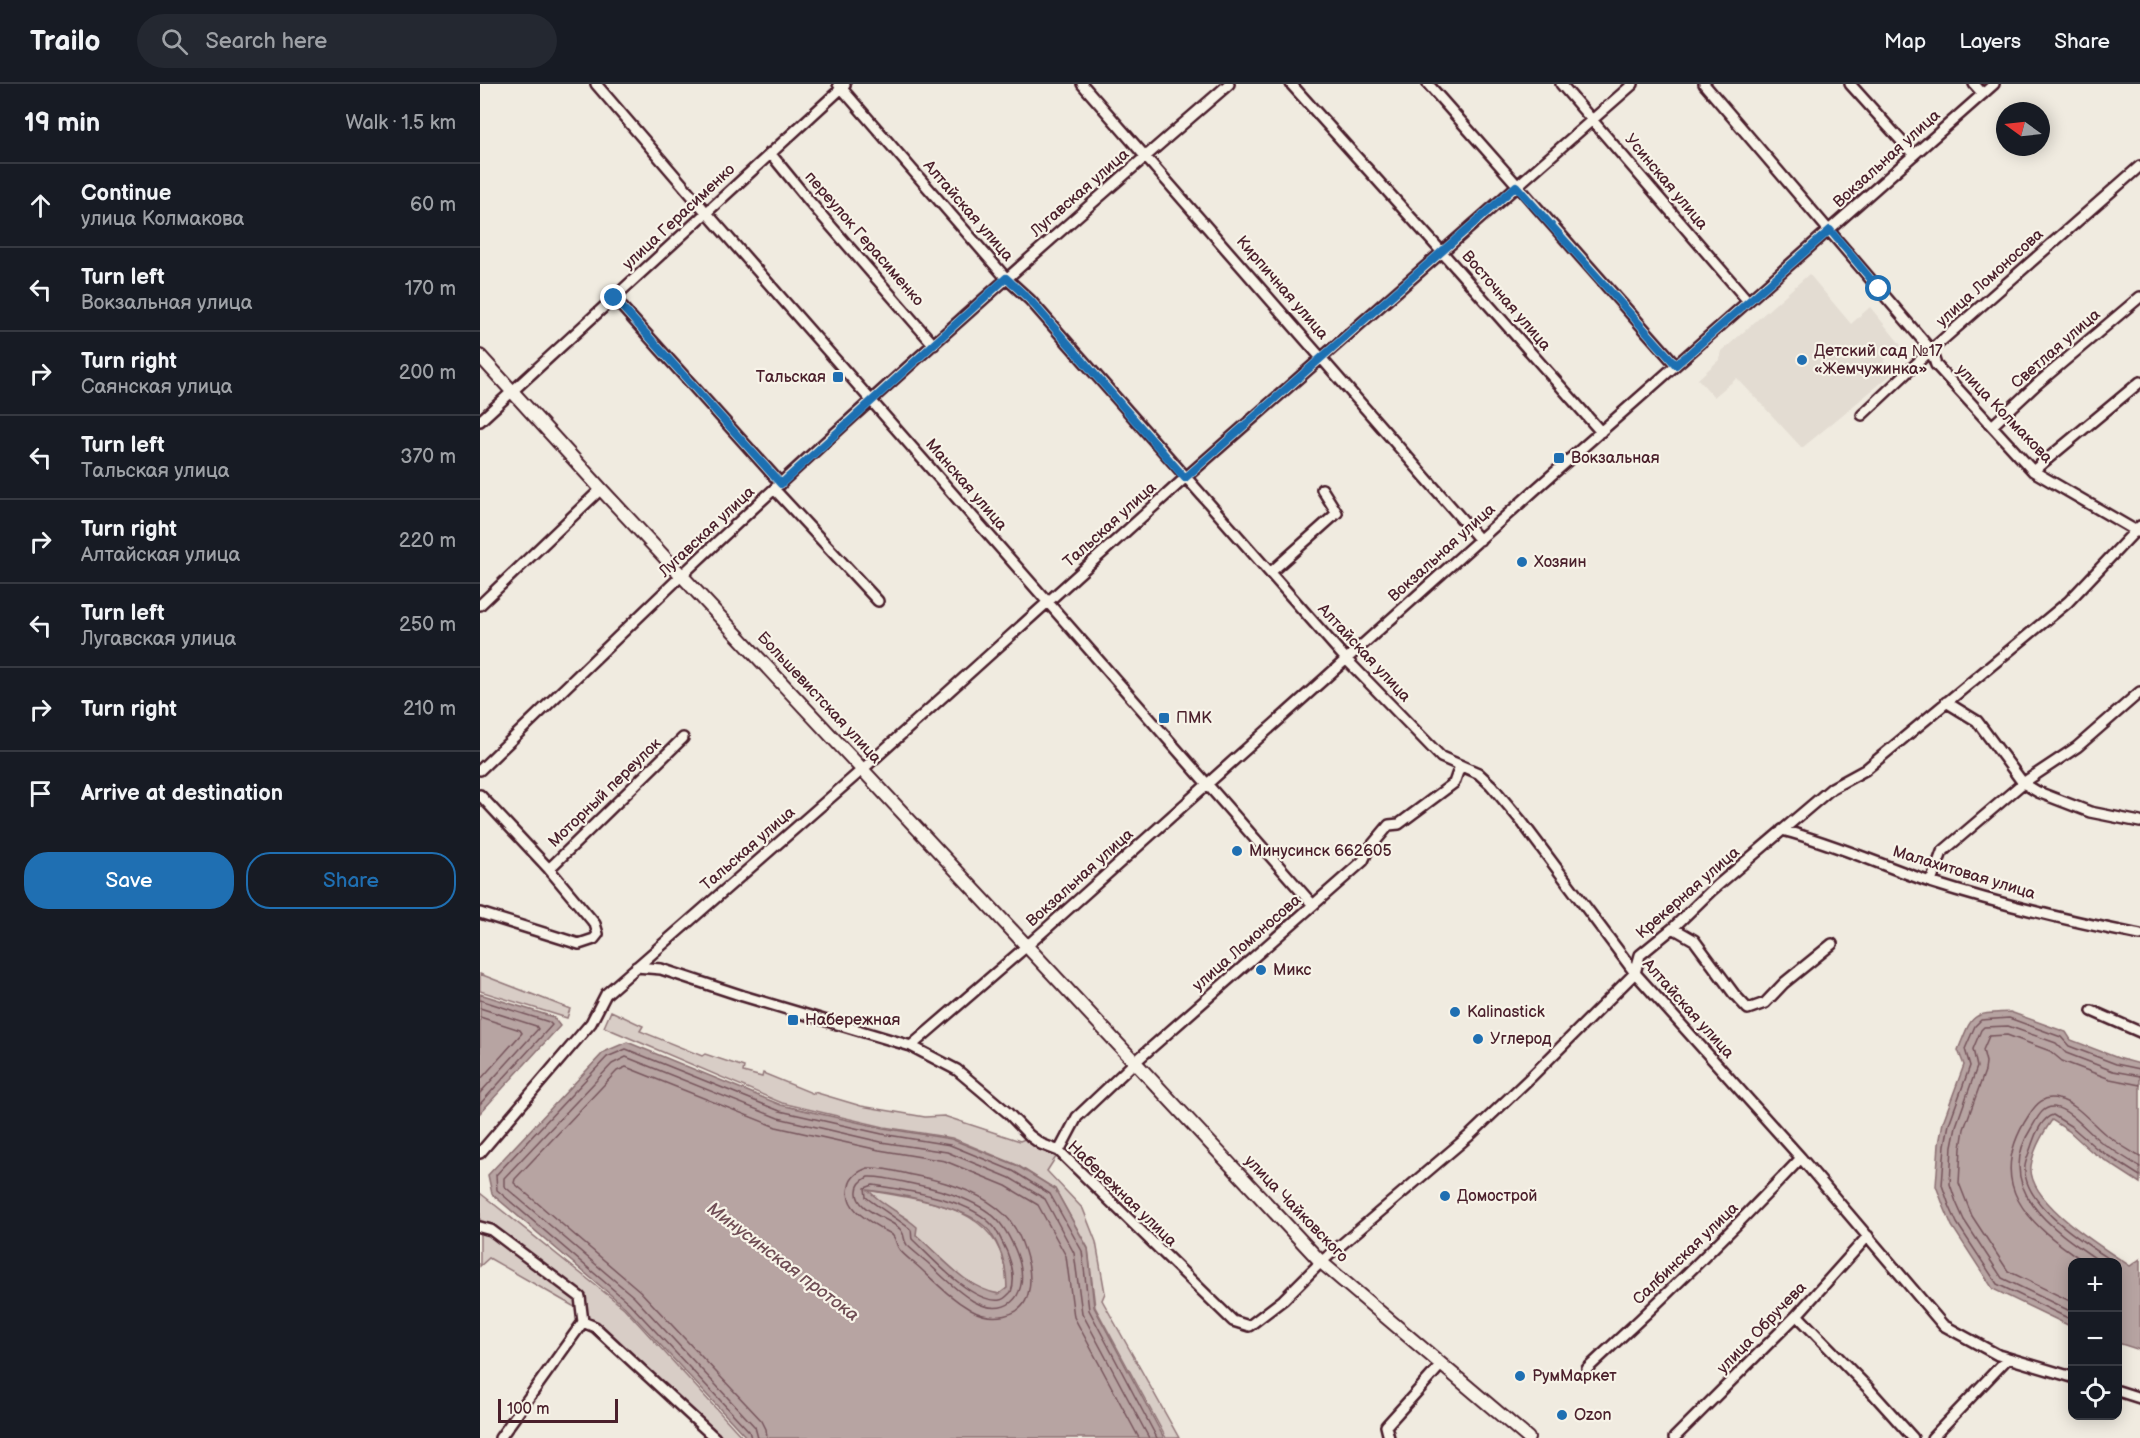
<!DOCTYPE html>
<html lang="en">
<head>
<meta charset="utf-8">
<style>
  :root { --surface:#171b24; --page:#242831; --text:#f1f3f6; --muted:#9ea1a6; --line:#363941; --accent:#1f6fb2 }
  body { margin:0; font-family:"Balsamiq Sans",sans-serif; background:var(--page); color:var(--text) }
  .controls { position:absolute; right:18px; bottom:18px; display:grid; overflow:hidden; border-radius:12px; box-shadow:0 3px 15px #0003 }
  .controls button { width:54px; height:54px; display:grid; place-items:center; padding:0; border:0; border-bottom:2px solid var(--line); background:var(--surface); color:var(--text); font:30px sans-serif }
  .compass { position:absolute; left:1516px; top:18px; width:54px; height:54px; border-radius:50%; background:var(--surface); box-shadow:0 3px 15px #0003; rotate:285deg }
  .scale { position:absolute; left:18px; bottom:15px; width:120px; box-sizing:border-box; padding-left:6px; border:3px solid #4a1f2b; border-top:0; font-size:16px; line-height:21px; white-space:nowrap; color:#4a1f2b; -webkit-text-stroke:4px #f7f3e8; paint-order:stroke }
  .stop { position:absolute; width:18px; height:18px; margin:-14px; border:4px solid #1f6fb2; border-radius:50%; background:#fff }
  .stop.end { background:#1f6fb2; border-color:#fff; box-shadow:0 2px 6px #0008 }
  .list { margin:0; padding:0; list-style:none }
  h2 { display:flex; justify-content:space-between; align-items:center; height:78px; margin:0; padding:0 24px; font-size:26px }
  h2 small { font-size:20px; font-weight:400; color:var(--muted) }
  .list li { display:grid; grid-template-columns:39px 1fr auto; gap:18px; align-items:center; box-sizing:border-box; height:84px; padding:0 24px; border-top:2px solid var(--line) }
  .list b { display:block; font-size:22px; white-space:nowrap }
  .list p { margin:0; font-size:20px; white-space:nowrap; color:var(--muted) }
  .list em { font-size:20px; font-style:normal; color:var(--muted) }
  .actions { display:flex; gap:12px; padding:18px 24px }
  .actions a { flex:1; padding:14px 0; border:2px solid var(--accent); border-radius:24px; text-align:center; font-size:21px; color:var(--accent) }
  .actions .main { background:var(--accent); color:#fff }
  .icon { flex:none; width:33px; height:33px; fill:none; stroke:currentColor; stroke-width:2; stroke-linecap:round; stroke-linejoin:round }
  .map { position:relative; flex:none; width:1660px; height:1354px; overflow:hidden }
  header { display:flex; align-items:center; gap:36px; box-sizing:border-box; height:84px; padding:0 30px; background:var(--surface); border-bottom:2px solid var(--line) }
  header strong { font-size:28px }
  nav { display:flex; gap:33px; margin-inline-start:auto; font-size:21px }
  .search { width:420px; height:54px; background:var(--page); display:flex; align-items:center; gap:15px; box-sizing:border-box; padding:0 21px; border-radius:33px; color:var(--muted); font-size:22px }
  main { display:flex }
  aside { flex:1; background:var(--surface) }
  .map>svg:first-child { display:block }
  .built { fill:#e3dcd2 }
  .green { fill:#d8cdc6; stroke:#917678; stroke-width:1.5 }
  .water { fill:#b7a4a2; stroke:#8b6f72; stroke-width:1.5; fill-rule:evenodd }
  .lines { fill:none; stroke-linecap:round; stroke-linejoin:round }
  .shore { stroke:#76545b; stroke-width:1.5 }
  .minor-casing { stroke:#4a1f2b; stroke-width:14 }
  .major-casing { stroke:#4a1f2b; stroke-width:16 }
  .minor { stroke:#f7f3e8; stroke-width:9 }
  .major { stroke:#f7f3e8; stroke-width:12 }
  .route { stroke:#1f6fb2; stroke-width:8 }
  .poi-dot { fill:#1f6fb2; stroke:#f7f3e8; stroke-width:2 }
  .labels { text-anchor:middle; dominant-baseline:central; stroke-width:4.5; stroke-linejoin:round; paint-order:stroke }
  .street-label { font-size:16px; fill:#4a1f2b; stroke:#f7f3e8 }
  .poi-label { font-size:16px; fill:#4a1f2b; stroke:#f7f3e8; text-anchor:start }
  .water-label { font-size:18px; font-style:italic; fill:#704e55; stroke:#f7f3e8 }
</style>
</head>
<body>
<header>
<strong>Trailo</strong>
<div class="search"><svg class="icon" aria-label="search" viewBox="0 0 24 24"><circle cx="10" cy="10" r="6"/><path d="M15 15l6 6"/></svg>Search here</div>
<nav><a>Map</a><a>Layers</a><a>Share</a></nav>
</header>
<main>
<aside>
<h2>19 min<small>Walk · 1.5 km</small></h2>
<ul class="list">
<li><svg class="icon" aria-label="ahead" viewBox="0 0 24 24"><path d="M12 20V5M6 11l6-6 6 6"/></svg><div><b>Continue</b><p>улица Колмакова</p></div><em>60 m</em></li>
<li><svg class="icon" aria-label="left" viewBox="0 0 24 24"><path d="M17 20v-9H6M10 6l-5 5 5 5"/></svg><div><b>Turn left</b><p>Вокзальная улица</p></div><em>170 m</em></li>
<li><svg class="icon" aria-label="right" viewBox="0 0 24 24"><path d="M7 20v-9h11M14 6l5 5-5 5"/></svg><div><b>Turn right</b><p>Саянская улица</p></div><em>200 m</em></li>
<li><svg class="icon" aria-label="left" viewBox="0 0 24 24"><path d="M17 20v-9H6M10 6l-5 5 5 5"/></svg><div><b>Turn left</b><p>Тальская улица</p></div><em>370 m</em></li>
<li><svg class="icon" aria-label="right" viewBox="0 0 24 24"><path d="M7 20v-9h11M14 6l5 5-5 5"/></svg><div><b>Turn right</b><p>Алтайская улица</p></div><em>220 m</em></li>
<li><svg class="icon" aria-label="left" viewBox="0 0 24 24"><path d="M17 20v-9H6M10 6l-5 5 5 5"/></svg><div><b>Turn left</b><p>Лугавская улица</p></div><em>250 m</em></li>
<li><svg class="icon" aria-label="right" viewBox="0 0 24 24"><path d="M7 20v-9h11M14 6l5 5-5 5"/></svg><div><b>Turn right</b></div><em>210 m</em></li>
<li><svg class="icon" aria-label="arrive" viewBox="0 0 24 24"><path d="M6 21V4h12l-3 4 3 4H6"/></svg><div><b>Arrive at destination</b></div></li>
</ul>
<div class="actions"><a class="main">Save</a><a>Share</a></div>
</aside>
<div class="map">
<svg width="1660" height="1354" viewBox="0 0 1660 1354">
  <rect width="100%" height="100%" fill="#f0ebe0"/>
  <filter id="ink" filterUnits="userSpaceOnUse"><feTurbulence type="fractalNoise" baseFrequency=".0167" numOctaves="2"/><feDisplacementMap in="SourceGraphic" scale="12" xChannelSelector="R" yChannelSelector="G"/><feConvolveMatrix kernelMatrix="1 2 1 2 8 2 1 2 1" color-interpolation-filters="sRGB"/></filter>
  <g filter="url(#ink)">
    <path class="built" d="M1329,190l42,50 19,-17 31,38 -18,16 10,12 -91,75 -65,-70 -23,19 -16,-18 22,-20 2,-8z"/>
    <path class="green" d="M0,890l90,35 -3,9 -87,-27z
      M131,927l32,15 -3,5 62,25 3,-2 39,13 -1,5 19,5 1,-4 51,21v-2l47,14 64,11 19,-1 76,25 7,-3 29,19 -9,14 36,38 13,33 9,51 -3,7 77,138h-13l-71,-131 -7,-59 -33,-59 -38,-24 -65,-27 -68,-11 -102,-24 -178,-76z
      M387,1106c64,12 140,16 140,98l-7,6 -15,-2 -20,-12 -49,-45 -8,-16 -28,-17z
      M0,1109l144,115 119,130h-23l-113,-108 -34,-24 -84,-48 -9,8z"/>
    <path class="water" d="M0,910l73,23 7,9 -80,87z
      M1530,928l56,20 5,8 47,18 22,6v119l-48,-31 -23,-21 -17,-11c-9,13 -19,30 -21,46 -4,37 73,82 99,100l10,-7v91l-22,-7v-81h-46v65l-79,-38 -41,-63 -8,-19 -8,-21 3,-42 4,-22 21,-57 -6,-15c15,-37 12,-36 52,-38z
      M147,958l154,63 102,23 68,11 65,26 39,24 33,60 6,58 70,131h-417l-122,-131 -133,-113 -4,-19 116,-123zM388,1106c31,4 102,16 122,42 12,17 17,36 17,56l-8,6c-34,-6 -57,-37 -83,-59l1,-8c-15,-14 -35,-22 -49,-37z"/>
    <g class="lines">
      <path class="shore" d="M0,916l69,22 3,3 -72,79
        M0,924l56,18 2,3 -58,64
        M0,933l40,13 2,3 -42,47
        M388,1084c16,-1 34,5 49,8 31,6 64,16 87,38 17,16 31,57 24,80 -6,25 -38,27 -57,16 -19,-11 -33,-25 -49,-40 -7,-7 -17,-13 -23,-21 -3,-4 -3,-10 -6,-13 -2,-3 -8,-5 -11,-7 -15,-9 -39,-22 -33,-43 2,-10 10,-15 19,-18z
        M388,1093c15,-1 34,5 50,8 25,5 65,17 82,38 8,10 17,28 20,41 8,34 -15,55 -47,37 -18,-11 -30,-24 -45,-38 -7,-6 -15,-12 -21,-18 -4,-5 -2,-9 -5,-13 -6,-13 -47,-19 -45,-41 0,-7 5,-11 11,-14z
        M393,1101c35,6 97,13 121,42 5,7 9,17 13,25 5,13 9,27 4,40 -3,3 -7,8 -11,8 -28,4 -69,-43 -88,-61 -1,-3 0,-6 -1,-9 -2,-4 -38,-26 -45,-33l-1,-9z
        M1605,1178c-57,-38 -102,-77 -56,-147 7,-11 15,-20 29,-16 19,4 33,24 47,35 11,8 23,16 35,23
        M1621,1178c-46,-31 -110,-72 -69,-135 5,-8 10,-21 22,-20 16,2 35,26 47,35 13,9 26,17 39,25
        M1634,1178c-27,-18 -93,-57 -89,-96 1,-7 5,-15 7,-22 3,-10 11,-27 21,-29l19,12 24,21 44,28
        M1592,1218l-64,-31 -36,-55 -13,-33 2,-35 3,-19 21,-58 1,-9 -3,-12 6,-14 18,-1 43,16 12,10 48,18 30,6
        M1592,1228l-70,-34 -38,-58 -8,-18 -6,-18 2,-38 4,-20 21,-59 -4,-18 8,-19 3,-3 24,-1 48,17 10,10 47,18 27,5
        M1592,1236l-75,-36 -40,-61 -8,-18 -7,-20 3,-40 4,-21 21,-58 -5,-17 10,-23 6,-6 28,-2 52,19 8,9 47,18 24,5
        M271,1354l-2,-7 -120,-128 -132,-113 -1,-15 111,-118 19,-8 154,62 102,23 68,11 63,26 37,23 32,57 7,59 68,128
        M278,1354l-3,-11 -121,-130 -130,-111v-8l108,-114 14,-7 152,61 103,24 66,10 63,26 35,21 29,54 8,60 67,125
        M287,1354l-1,-9 -4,-8 -122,-130 -126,-108 1,-4 102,-108 9,-4 150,60 103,23 66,11 61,25 32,19 28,51 8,61 65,121"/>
      <defs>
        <path id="minor" d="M116,0l110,128 607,693
          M358,0l168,194 24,22 316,359 95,98 37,16 13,12 31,37 113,151 166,185 142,167 55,30 74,22
          M602,0l398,456
          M811,0l150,167 160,181
          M948,0l248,281
          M1081,0l187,217
          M1224,0l227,266 5,15 97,106 105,61
          M1370,0l64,71
          M1494,0l9,10
          M290,69l40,49 124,143
          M134,214l167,186
          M1382,331l69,-65 209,-184
          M0,337l365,-336
          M1512,342l45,-42 103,-87
          M1553,387l107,-89
          M295,406l103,111
          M791,488l66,-59 -15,-24
          M0,521l121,-116
          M1466,618l31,19 46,62 15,9 52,20 50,10
          M0,686c67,-65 134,-130 202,-195 178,-168 362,-331 547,-491
          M0,711l69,74 46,55 3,10 -4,5 -15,5 -99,-31
          M1302,746c51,13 99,35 148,52 69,22 140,39 210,53
          M69,785l134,-131
          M1451,798l11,-30 81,-69 54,-36 63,-55
          M1193,844l21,12 40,54 14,15 17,-6 19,-20 48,-39
          M156,883l25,2 82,27 168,50 46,24 51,43 22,23 11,8 18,7 174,170 16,5 34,-26 38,-38 149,-127 60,-57 105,-105 5,-18 33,-27 38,-37 121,-103 33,-18 203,-168 72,-76
          M1612,927l48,21
          M431,962l117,-101 509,-457 457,-404
          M579,1067l18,-34 58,-55 228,-201 5,-11 21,-25 10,-1 55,-41 6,-17
          M0,1069l111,-130 15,-29 40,-35 217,-190 322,-291 448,-394
          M0,1143l11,3 89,67 3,25 12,5 120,111
          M1317,1231l72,74 44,49
          M1107,1285c74,-68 145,-138 214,-211
          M1638,1307l22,7
          M20,1354l83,-116
          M909,1354l-3,-12 55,-61
          M1194,1354l123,-123 71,-79
          M1452,1354l76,-80"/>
        <path id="major" d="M0,272l121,133 720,773 207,176"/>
      </defs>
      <use href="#minor" class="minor-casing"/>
      <use href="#major" class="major-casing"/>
      <use href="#minor" class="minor"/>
      <use href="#major" class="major"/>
    </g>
  </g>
  <g class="lines" filter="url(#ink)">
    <path class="route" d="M134,214l167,186 225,-206 24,22 155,178 331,-292 160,179 154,-135 49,59"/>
  </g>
  <g class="poi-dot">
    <circle cx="1322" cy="276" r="6"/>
    <rect x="352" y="287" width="12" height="12" rx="3"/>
    <rect x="1073" y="368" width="12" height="12" rx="3"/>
    <circle cx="1042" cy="478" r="6"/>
    <rect x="678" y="628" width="12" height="12" rx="3"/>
    <circle cx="757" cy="767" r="6"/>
    <circle cx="781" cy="886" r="6"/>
    <circle cx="975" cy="928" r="6"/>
    <rect x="307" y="930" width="12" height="12" rx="3"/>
    <circle cx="998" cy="955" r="6"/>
    <circle cx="965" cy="1112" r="6"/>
    <circle cx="1040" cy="1292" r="6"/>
    <circle cx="1082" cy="1331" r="6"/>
  </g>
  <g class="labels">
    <g class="street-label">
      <text transform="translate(1407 75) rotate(-42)">Вокзальная улица</text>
      <text transform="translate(1186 98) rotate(50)">Усинская улица</text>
      <text transform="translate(600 109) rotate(-41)">Лугавская улица</text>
      <text transform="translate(488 127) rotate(49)">Алтайская улица</text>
      <text transform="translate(199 133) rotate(-43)">улица Герасименко</text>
      <text transform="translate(384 155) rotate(49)">переулок Герасименко</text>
      <text transform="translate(1510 194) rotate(-42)">улица Ломоносова</text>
      <text transform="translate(802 204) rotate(49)">Кирпичная улица</text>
      <text transform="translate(1026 217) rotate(49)">Восточная улица</text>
      <text transform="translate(1576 265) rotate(-41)">Светлая улица</text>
      <text transform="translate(1524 330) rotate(46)">улица Колмакова</text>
      <text transform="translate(486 401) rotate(49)">Манская улица</text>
      <text transform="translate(630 441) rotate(-42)">Тальская улица</text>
      <text transform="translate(227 448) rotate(-43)">Лугавская улица</text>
      <text transform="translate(962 469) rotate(-42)">Вокзальная улица</text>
      <text transform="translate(884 569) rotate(47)">Алтайская улица</text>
      <text transform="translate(339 614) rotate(47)">Большевистская улица</text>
      <text transform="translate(125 709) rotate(-44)">Моторный переулок</text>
      <text transform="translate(268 765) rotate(-41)">Тальская улица</text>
      <text transform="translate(1484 789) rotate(17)">Малахитовая улица</text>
      <text transform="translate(600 794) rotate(-42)">Вокзальная улица</text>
      <text transform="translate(1208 809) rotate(-41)">Крекерная улица</text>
      <text transform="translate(767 859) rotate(-41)">улица Ломоносова</text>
      <text transform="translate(1208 925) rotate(48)">Алтайская улица</text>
      <text transform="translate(642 1110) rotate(44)">Набережная улица</text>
      <text transform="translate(816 1125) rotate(46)">улица Чайковского</text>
      <text transform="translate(1206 1170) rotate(-44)">Салбинская улица</text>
      <text transform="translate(1282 1244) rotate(-46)">улица Обручева</text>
    </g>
    <g class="poi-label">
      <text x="1334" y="267">Детский сад №17<tspan x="1334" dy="18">«Жемчужинка»</tspan></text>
      <text x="346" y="293" text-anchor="end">Тальская</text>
      <text x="1091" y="374">Вокзальная</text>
      <text x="1054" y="478">Хозяин</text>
      <text x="696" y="634">ПМК</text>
      <text x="769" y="767">Минусинск 662605</text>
      <text x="793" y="886">Микс</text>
      <text x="987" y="928">Kalinastick</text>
      <text x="325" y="936">Набережная</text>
      <text x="1010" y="955">Углерод</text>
      <text x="977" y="1112">Домострой</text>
      <text x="1052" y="1292">РумМаркет</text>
      <text x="1094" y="1331">Ozon</text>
    </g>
    <g class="water-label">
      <text transform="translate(303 1178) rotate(37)">Минусинская протока</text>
    </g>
  </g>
</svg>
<div class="controls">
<button>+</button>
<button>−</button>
<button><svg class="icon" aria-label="locate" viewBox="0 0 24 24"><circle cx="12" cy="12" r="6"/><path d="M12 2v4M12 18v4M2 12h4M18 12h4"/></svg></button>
</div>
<svg class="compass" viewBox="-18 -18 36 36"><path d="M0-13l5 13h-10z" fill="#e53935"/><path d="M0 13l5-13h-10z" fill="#9ea1a6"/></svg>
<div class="scale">100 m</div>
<div class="stop" style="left:1399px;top:205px"></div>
<div class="stop end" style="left:134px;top:214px"></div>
</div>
</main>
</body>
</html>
